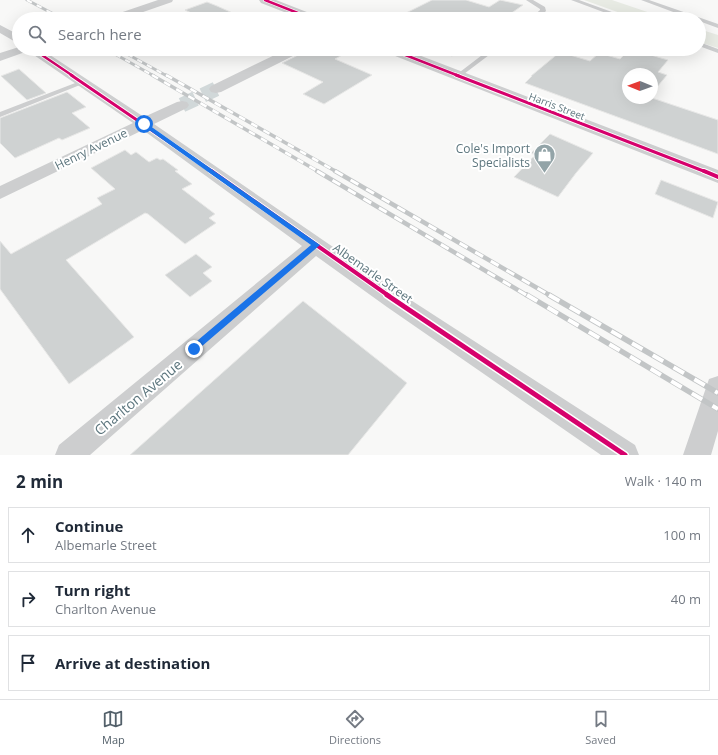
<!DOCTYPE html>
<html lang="en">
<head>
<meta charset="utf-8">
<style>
  :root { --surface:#fff; --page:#f2f2f3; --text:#1f2937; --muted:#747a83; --line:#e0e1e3; --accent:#53606a }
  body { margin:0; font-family:"Open Sans",sans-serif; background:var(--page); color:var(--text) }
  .compass { position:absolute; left:622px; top:68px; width:36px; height:36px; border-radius:50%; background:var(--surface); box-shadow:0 4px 16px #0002; rotate:271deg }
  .stop { position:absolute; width:12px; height:12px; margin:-9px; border:3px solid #1a73e8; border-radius:50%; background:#fff }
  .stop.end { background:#1a73e8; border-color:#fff; box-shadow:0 1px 4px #0008 }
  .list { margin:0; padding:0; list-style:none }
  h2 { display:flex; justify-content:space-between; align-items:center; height:52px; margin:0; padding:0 16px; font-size:17px }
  h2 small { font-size:13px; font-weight:400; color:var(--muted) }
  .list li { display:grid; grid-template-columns:26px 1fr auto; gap:12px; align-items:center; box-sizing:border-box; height:56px; margin:0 8px 8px; padding:0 8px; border:1px solid var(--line); border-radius:0px }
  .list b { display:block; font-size:15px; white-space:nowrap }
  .list p { margin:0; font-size:13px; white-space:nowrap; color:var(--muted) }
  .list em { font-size:13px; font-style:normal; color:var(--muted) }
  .icon { flex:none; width:22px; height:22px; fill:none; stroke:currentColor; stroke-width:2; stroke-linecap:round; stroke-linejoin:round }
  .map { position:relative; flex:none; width:718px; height:455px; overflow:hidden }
  .search { position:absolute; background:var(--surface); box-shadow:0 4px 16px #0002; left:12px; right:12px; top:12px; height:44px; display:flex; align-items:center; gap:10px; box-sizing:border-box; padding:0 14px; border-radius:22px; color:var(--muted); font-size:15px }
  .sheet { height:244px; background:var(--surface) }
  nav { display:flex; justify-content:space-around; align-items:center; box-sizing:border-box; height:56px; border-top:1px solid var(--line); background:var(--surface); font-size:11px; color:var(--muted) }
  nav a { display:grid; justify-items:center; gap:2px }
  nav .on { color:var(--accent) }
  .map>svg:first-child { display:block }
  .green { fill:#e8ebe4 }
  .building { fill:#cfd2d2; stroke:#e8e8e7 }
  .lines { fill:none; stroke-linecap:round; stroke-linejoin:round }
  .minor-tunnel { stroke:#d1d8d9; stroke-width:15; stroke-dasharray:15 8; stroke-linecap:butt }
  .service { fill:#cdcecf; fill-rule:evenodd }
  .minor { fill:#cdcecf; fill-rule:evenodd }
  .tertiary { fill:#cdcecf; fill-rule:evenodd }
  .rail-far3-casing { stroke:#c2c5c6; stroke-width:3 }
  .rail-far2-casing { stroke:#c2c5c6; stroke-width:3.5 }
  .rail-far1-casing { stroke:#c2c5c6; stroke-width:4.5 }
  .rail-casing { stroke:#c2c5c6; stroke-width:5.5 }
  .rail-far3 { stroke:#fff; stroke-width:2; stroke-dasharray:5.5; stroke-linecap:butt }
  .rail-far2 { stroke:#fff; stroke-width:2.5; stroke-dasharray:7; stroke-linecap:butt }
  .rail-far1 { stroke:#fff; stroke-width:3; stroke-dasharray:9; stroke-linecap:butt }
  .rail { stroke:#fff; stroke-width:4; stroke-dasharray:12; stroke-linecap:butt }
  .cycleway-far3-casing { stroke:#fff; stroke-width:4 }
  .cycleway-far2-casing { stroke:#fff; stroke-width:5 }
  .cycleway-far1-casing { stroke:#fff; stroke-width:6 }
  .cycleway-casing { stroke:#fff; stroke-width:8 }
  .cycleway-far3 { stroke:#d6006c; stroke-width:2.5 }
  .cycleway-far2 { stroke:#d6006c; stroke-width:3 }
  .cycleway-far1 { stroke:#d6006c; stroke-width:4 }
  .cycleway { stroke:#d6006c; stroke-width:5 }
  .route { fill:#1a73e8 }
  .labels { text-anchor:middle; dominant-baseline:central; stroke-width:4; stroke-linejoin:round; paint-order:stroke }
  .far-street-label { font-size:10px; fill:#5d767e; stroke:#fff }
  .poi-label { font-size:12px; fill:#5d767e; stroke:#fff; text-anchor:end }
  .street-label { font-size:12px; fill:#5d767e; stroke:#fff }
  .near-street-label { font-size:14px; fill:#5d767e; stroke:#fff }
</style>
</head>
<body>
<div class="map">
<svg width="718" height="455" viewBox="0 0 718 455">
  <rect width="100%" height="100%" fill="#f8f8f7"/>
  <path class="green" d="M584,0h28l56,19h-31z
    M699,29l19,6v13l-19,-6z"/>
  <path class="building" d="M432,0h34l23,7 11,-7 23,5 -20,14h-109z
    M207,2l10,4 20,9 -9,4h-24l-19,-9z
    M252,49h32l-16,7z
    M304,49h49l-18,10 37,16 -48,29 -21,-10 20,-12 -41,-19 20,-10z
    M432,49h29l-9,7z
    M630,49l38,11 -10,12 9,3 -15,18v-19h-24v24h24l66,22v34l-193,-71 7,-7h-1l29,-24 30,9 9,-8 21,6z
    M19,69l27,24 -19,7 -26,-24z
    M67,92l19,15 -14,6 18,15 -28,12 -3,-2 -44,20 -15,-15v-25z
    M550,134l43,19 -17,20 -18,24 -44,-20 21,-22 -4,-2z
    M125,150l6,5 5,-3 13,10 8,-4 3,2 3,-1 15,11 -3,1 17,13 -10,5 33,25 -6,4 7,5 -31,21 -37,-30 -3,-1 -79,47 68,77 -65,47 -69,-95v-48l11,13 91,-50 -5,-6 18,-9 -24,-21z
    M661,180l57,22 -5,16 -58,-24z
    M196,254l16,13 -9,6 9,8 -22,16 -25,-22z
    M303,301l104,82 -59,72h-218z"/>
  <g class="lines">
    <path class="minor-tunnel" d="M182,105l34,-16"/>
    <path class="service" d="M526,0h7l12,7 1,4 -9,8h-7l10,-9v-1z
      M571,0h8l52,19h-9z
      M641,0h8l69,24v4l-19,-7v-2h-7z
      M699,42l19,7v4l-19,-7z
      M490,49h7l-37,28h-4v-2z
      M83,80l2,1v2l-85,34v-5z"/>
    <path class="minor" d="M158,0h15l-1,2 -49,17h-16l1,-2z
      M0,25l19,10v9l-19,-11z
      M19,47v2h22l103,68 33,-15 5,-1 5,1 2,3 -2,3 -33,16 249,171 232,150 4,10h-38l-214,-148 -71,-51 -226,199h-35l4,-10 243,-199 -159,-116 -143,69v-13l133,-63 -105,-72 -28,10v-8z
      M287,49h16l-2,3 -80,40 -5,1 -5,-1 -2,-3 2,-3z
      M718,376v55l-7,24h-28l26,-76z"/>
    <path class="tertiary" d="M259,0h17l41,16 2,3h-17l-41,-16z
      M383,49h20l315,121v13l-333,-131z"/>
    <defs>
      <path id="rail-far3" d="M27,0l36,19
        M106,49l48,27
        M118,49l49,27"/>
      <path id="rail-far2" d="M152,75l167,97
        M166,75l171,97"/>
      <path id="rail-far1" d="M317,171l211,125
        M335,171l216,125"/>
      <path id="rail" d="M527,295l191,114
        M549,295l169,98"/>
    </defs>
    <use href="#rail-far3" class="rail-far3-casing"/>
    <use href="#rail-far2" class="rail-far2-casing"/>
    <use href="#rail-far1" class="rail-far1-casing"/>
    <use href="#rail" class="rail-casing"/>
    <use href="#rail-far3" class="rail-far3"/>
    <use href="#rail-far2" class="rail-far2"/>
    <use href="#rail-far1" class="rail-far1"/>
    <use href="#rail" class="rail"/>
    <defs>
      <path id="cycleway-far3" d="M265,0l48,19
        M33,49l40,27
        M390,49l69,27"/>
      <path id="cycleway-far2" d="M71,75l142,97
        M456,75l250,97"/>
      <path id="cycleway-far1" d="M211,171l178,125
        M704,171l14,6"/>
      <path id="cycleway" d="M387,295l238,160"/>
    </defs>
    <use href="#cycleway-far3" class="cycleway-far3-casing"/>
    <use href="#cycleway-far2" class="cycleway-far2-casing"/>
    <use href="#cycleway-far1" class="cycleway-far1-casing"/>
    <use href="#cycleway" class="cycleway-casing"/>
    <use href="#cycleway-far3" class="cycleway-far3"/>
    <use href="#cycleway-far2" class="cycleway-far2"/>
    <use href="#cycleway-far1" class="cycleway-far1"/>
    <use href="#cycleway" class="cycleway"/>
  </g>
  <path class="route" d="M142,123h4l174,122 -126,108 -3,-1v-6l120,-101 -169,-120z"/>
  <defs>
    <symbol id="shop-pin" viewBox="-11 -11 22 30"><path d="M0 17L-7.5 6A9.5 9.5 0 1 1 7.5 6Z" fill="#93a4a8" stroke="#fff"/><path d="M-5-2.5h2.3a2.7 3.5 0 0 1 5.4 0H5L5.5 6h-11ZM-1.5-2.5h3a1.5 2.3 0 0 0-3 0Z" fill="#fff"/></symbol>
  </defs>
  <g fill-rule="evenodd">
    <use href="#shop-pin" x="532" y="142" width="25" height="34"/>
  </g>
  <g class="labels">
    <g class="far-street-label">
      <text transform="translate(557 106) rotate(21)">Harris Street</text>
    </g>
    <g class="poi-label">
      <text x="530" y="148">Cole's Import<tspan x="530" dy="14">Specialists</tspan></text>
    </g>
    <g class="street-label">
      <text transform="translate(91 149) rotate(-26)">Henry Avenue</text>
      <text transform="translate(373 273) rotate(35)">Albemarle Street</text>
    </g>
    <g class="near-street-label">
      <text transform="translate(138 397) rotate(-40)">Charlton Avenue</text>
    </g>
  </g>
</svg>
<svg class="compass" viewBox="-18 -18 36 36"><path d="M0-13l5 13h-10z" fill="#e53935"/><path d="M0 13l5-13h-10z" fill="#747a83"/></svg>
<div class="stop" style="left:144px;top:124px"></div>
<div class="stop end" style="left:194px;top:349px"></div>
<div class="search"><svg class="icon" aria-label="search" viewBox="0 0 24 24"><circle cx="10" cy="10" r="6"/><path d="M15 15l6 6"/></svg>Search here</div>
</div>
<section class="sheet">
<h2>2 min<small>Walk · 140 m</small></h2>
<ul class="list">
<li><svg class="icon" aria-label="ahead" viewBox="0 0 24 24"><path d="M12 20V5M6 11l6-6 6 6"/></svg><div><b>Continue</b><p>Albemarle Street</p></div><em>100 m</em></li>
<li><svg class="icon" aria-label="right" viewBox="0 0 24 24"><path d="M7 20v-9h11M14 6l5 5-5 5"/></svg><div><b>Turn right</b><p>Charlton Avenue</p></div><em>40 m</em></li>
<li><svg class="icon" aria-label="arrive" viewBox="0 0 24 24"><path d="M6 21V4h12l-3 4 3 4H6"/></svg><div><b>Arrive at destination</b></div></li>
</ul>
</section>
<nav>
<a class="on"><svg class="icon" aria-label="map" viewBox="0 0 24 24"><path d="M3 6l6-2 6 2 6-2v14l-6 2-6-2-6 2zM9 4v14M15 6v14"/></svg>Map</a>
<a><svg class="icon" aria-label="directions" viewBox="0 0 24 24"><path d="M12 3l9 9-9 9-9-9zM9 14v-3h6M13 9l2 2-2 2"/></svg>Directions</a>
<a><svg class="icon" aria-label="saved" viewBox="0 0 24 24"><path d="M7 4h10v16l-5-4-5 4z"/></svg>Saved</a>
</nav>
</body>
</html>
